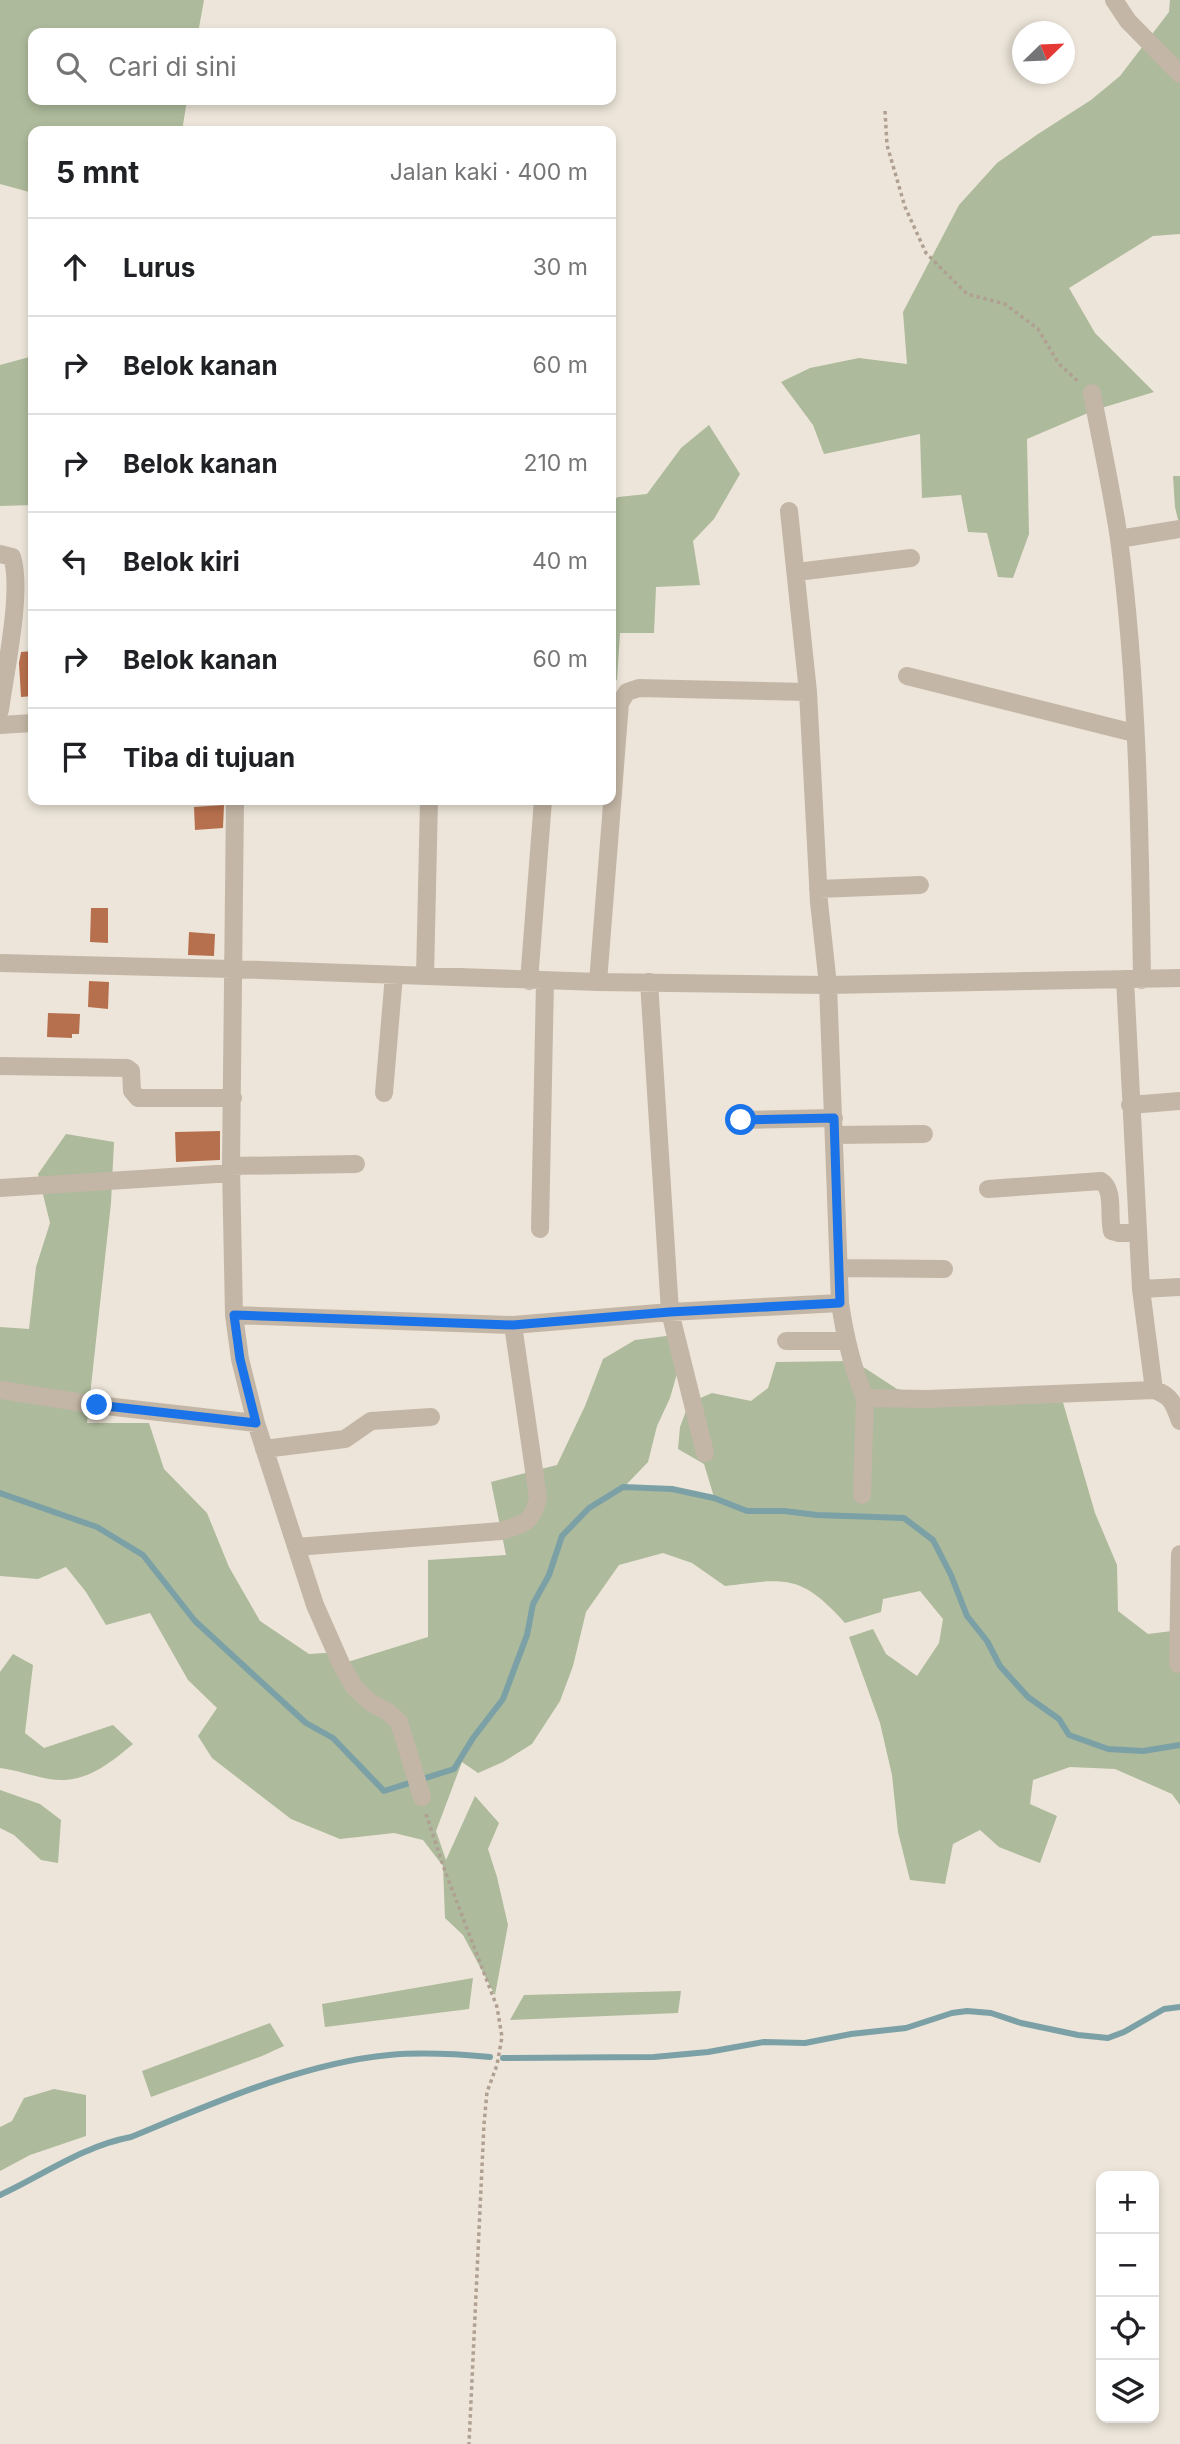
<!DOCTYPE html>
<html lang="id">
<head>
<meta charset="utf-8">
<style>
  :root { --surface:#fff; --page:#f2f2f2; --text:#202124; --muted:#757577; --line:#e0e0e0 }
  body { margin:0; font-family:Inter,sans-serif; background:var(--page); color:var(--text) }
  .controls { position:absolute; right:21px; bottom:21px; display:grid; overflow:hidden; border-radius:14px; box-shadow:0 4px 10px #0003 }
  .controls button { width:63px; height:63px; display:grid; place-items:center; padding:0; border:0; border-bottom:2px solid var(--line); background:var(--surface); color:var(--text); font:35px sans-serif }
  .compass { position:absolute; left:1012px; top:21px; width:63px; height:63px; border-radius:50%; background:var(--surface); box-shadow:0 4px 10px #0003; rotate:67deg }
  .stop { position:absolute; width:21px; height:21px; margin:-16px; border:5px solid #1a73e8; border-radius:50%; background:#fff }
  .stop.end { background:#1a73e8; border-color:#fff; box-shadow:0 2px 7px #0008 }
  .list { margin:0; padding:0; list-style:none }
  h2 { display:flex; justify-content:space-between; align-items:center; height:91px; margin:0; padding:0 28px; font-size:30px }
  h2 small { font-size:23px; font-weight:400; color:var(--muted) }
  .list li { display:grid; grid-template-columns:46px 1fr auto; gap:21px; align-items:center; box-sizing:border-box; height:98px; padding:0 28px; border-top:2px solid var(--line) }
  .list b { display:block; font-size:26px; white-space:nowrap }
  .list em { font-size:23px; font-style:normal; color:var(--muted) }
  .icon { flex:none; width:38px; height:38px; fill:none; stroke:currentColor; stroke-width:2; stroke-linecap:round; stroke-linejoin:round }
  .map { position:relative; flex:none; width:1180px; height:2444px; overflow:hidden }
  .search { position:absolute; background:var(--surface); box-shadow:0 4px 10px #0003; left:28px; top:28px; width:588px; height:77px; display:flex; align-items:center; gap:18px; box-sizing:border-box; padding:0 24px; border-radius:14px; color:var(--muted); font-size:26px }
  .panel { position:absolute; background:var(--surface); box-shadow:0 4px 10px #0003; left:28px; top:126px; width:588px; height:679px; border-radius:14px }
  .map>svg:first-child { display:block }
  .green { fill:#adba9b }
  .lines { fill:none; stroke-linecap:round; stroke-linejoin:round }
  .stream { stroke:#7ba1a7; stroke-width:6 }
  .building { fill:#b7704d }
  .path { stroke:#afa091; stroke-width:3.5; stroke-dasharray:3.5 3.5; stroke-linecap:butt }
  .minor { stroke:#c3b6a6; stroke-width:18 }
  .route { stroke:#1a73e8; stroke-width:9 }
</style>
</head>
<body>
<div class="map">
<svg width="1180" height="2444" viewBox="0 0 1180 2444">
  <rect width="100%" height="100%" fill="#ede5d9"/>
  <path class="green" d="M0,0h204l-6,33h-165v67h154l-5,31h-149v62l-33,-9z
    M1170,0h10v234l-27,2 -84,52 26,45 59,59 -59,18 -68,29 2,95 -16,44 -15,-1 -11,-44 -19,-1 -7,-37 -39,3 -2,-64 -96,20 -11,-29 -32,-43 29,-14 49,-10 48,6 -4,-52 56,-107 38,-42 41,-29 53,-34 29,-24 49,-64z
    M33,356v149l-33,1v-141z
    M709,425l31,49 -26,45 -21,22 7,44 -44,2 -2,46h-34l-3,47 -6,-1v-177l7,-5 29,-3 34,-46z
    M1173,476h7v52l-5,-21z
    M66,1134l48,8 -3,61 -24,220h62l15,46 43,44 22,54 31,54 49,33 31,-2 1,12 87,-27v-77l78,-5 -15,-73 66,-17 28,-59 18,-47 32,-19 47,-6 -4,36 -8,28 -13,28 -9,36 -24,25 48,2 42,8 -10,-33 -26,-15 2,-22 9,-24 23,-10 39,8 17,-13 8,-26 78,-1 43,28 57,10h108l33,114 22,52 1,46 30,23 32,-4v175l-8,-11 -57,-25 -45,-2 -37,13 -3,24 27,12 -17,47 -41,-16 -19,-17 -27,14 -8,40 -35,-4 -12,-48 -6,-57 -12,-52 -31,-86 24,-8 13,25 31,22 22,-33 4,-24 -23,-28 -37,8 -2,13 -36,11c-43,-48 -58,-45 -120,-37l-33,-23 -29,-10 -44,12 -33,47 -13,54 -13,35 -28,43 -29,18 -25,11 -16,-11 -26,69 10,29 29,-64 24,27 -11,26 9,28 11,48 -13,70 -32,-60 -18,-17 -2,-52 -20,-26 -29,-7 -54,6 -49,-20 -79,-61 -14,-22 19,-28 -29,-28 -38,-67 -44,12 -20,-33 -20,-25 -28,12 -38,-3v-249l29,2 7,-62 14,-44 -12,-49z
    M13,1654l20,11 -8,68 19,15 69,-23 20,19c-25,21 -50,41 -84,35 -17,-3 -32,-9 -49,-11v-96z
    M0,1790l40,14 21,16 -3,43 -17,-3 -27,-25 -14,-7z
    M473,1978l-4,31 -144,18 -3,-23z
    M681,1991l-3,22 -168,7 14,-25z
    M270,2023l14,23 -22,10 -111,41 -9,-26z
    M54,2089l32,6v41l-56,19 -30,16v-44l12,-6 12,-23z"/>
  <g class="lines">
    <path class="stream" d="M0,1493l97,34 46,28 52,66 111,102 27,15 51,53 70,-22 19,-31 30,-39 24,-64 6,-31 16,-29 13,-39 27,-28 34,-21 49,2 42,9 33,13h37l33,4 87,3 29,22 18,35 16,41 20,25 13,25 28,31 31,22 10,16 39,14 35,2 37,-6
      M503,2058l151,-1 54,-5 56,-10 41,1 46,-9 55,-6 46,-15 15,-2 24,2 30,10 57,12 30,3 16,-6 40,-23 16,-2
      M0,2195c43,-20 83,-49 131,-58 80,-33 172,-74 258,-82 34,-3 68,-1 101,2"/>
  </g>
  <path class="building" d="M33,651v45l-12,1 -2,-34 2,-11z
    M224,805l-1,23 -28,2 -1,-23z
    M91,908h17v35l-18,-1z
    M189,932l26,2 -1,22 -26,-1z
    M89,981l20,1 -1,27 -20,-2z
    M48,1013l32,1 -1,20h-7v4l-25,-1z
    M220,1131v29l-44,2 -1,-30z"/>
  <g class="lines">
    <path class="path" d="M885,111l2,34 18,62 21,46 41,41 38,10 33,25 21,35 21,19
      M426,1814l19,57 52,136 5,30 -5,28 -10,27 -3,32 -15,320"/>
    <path class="minor" d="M1114,0l14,21 52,53
      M1092,393c9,49 20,98 27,146 19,144 21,296 23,441
      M789,511l19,181 11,210 9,83 12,318c5,34 12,64 25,95l62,1 227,-9c17,5 20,14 26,31
      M1119,539l61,-10
      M0,554l12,3c11,34 -7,115 -12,153
      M797,572l114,-14
      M907,676l227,57
      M0,725l33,-2
      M235,800l-4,366 3,149 6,44 16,64 59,182 26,59 13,23 16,15 18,10 11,10 23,75
      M818,889l102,-4
      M0,963l232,6 366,13 230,3 352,-7
      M425,976l4,-176
      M1125,979l16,310 13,101
      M529,981l14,-181
      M598,982l22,-279 7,-11 12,-4 169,4
      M649,982l21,330 35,141
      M0,1066l127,2 4,3 1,20 6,7h95
      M384,1093l10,-118
      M1130,1105l50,-4
      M741,1120l93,-2
      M834,1135l90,-1
      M231,1166l125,-2
      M0,1188l232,-15
      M988,1189l113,-8c14,9 7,34 11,50l7,2h18
      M540,1229l5,-248
      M840,1268l104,1
      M1141,1289l39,-2
      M234,1315l279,10 157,-13 170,-9
      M786,1341h59
      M0,1390l97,15 159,18
      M264,1449l81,-10 26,-18 60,-4
      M862,1495l3,-97
      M296,1547l205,-16c24,-7 31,-8 37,-33l-25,-173
      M1178,1664l2,-110"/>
  </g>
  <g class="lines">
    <path class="route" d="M97,1405l159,18 -16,-64 -6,-44 279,10 157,-13 170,-9 -6,-185 -93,2"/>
  </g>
</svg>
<div class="controls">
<button>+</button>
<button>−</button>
<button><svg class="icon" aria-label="locate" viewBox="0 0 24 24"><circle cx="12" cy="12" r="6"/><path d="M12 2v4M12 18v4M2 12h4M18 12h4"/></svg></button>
<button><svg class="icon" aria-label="layers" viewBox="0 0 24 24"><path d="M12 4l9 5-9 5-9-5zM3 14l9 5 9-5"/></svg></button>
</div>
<svg class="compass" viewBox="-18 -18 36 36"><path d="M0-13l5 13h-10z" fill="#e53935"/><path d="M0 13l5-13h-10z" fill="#757577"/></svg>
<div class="stop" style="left:741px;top:1120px"></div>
<div class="stop end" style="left:97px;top:1405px"></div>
<div class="search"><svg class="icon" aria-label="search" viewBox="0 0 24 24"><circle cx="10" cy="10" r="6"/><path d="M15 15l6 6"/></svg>Cari di sini</div>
<section class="panel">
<h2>5 mnt<small>Jalan kaki · 400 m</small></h2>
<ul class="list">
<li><svg class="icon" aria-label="ahead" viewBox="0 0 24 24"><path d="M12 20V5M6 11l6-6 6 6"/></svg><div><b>Lurus</b></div><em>30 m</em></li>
<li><svg class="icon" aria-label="right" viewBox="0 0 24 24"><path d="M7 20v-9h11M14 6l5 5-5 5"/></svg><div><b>Belok kanan</b></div><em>60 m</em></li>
<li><svg class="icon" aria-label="right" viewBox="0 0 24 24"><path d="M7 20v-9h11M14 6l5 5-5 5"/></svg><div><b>Belok kanan</b></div><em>210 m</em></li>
<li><svg class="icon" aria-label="left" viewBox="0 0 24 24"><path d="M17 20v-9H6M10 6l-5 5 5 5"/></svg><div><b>Belok kiri</b></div><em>40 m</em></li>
<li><svg class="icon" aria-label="right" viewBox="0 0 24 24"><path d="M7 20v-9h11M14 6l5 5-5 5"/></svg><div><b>Belok kanan</b></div><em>60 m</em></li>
<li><svg class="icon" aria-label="arrive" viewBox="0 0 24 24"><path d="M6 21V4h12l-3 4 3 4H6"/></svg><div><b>Tiba di tujuan</b></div></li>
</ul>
</section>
</div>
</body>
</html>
